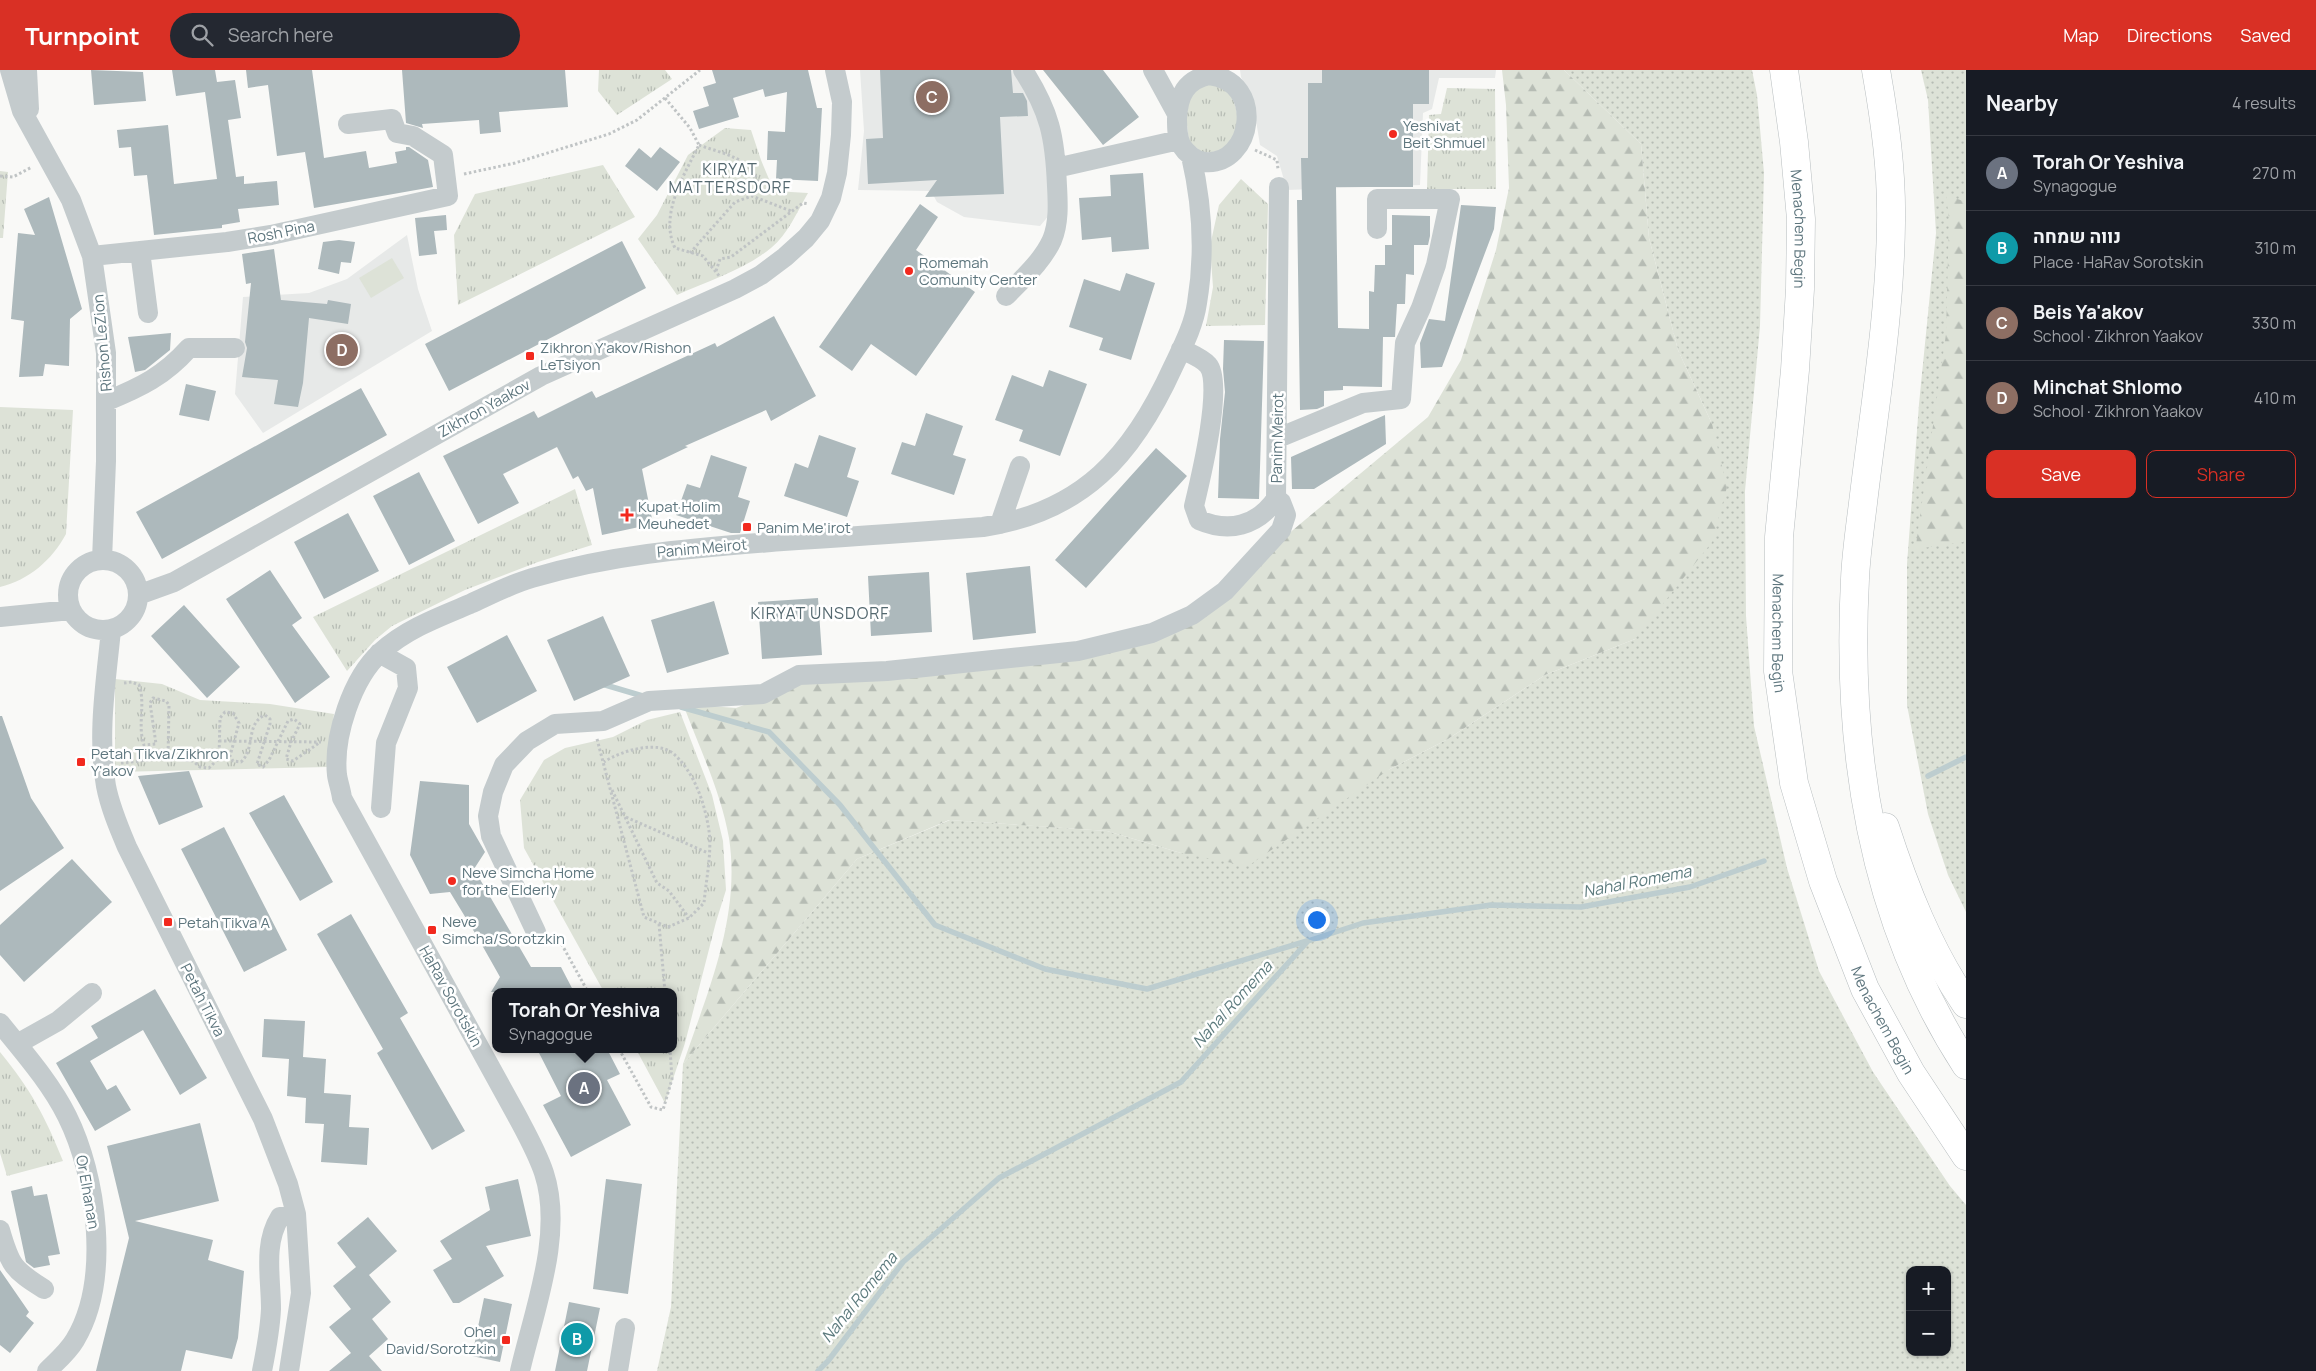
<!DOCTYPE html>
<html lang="en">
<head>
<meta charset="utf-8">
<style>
  :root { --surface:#171b24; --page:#242831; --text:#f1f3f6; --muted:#9ea1a6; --line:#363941; --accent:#d93025 }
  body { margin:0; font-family:Manrope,Heebo,sans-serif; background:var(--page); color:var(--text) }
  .controls { position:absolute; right:15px; bottom:15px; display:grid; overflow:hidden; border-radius:10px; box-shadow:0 1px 4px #0004 }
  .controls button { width:45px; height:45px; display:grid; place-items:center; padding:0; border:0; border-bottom:1px solid var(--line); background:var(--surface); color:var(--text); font:25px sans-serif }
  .you { position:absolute; left:1316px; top:849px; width:18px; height:18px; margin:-12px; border:4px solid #fff; border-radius:50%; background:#1a73e8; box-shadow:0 0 0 8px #1a73e833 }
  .badge { display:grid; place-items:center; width:32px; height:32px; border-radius:50%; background:var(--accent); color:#fff; font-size:16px; font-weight:700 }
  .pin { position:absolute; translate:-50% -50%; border:2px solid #fff; box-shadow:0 1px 5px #0006 }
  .popup { position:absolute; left:492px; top:918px; width:185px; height:65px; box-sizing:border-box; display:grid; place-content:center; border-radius:10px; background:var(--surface); filter:drop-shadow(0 1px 4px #0005); font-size:16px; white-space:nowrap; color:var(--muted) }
  .popup b { font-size:19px; color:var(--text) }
  .popup::after { content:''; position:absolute; left:50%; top:100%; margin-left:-10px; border:10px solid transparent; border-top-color:var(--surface) }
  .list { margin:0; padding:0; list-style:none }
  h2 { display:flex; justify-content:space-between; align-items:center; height:65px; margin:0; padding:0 20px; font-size:21px }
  h2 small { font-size:16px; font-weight:400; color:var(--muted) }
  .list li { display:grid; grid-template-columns:32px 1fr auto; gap:15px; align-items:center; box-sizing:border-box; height:75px; padding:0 20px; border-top:1px solid var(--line) }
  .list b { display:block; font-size:19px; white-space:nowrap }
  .list p { margin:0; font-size:16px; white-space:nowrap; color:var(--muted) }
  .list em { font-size:16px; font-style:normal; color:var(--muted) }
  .actions { display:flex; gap:10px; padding:15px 20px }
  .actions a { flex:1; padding:11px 0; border:1px solid var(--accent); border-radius:10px; text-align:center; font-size:18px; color:var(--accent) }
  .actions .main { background:var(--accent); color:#fff }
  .icon { flex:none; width:28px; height:28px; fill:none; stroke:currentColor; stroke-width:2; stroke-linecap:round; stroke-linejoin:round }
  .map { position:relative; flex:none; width:1966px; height:1301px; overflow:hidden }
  header { display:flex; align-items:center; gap:30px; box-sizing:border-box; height:70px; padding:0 25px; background:var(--accent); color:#fff }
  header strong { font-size:24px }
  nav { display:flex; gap:28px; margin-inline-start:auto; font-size:18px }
  .search { width:350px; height:45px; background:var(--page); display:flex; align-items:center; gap:12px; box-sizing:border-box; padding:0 18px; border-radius:28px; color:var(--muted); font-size:19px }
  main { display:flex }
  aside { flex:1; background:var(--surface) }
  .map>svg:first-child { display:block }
  .built { fill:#e7e9e8 }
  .grass { fill:url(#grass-dots); fill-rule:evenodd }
  .forest { fill:url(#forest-firs) }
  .park { fill:url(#park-tufts) }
  .garden { fill:#dde2d7 }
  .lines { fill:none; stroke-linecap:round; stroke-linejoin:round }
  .stream { stroke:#bdcdcf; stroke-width:5.5 }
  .building { fill:#adb9bc }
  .highway-casing { stroke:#b7bdbf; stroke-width:29 }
  .path { stroke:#c0c4c5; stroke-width:3; stroke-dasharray:2.5 2.5; stroke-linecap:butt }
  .minor { stroke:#c4cbcd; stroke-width:20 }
  .highway { stroke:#fff; stroke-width:28 }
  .poi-dot { fill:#f2291e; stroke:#fff; stroke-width:2 }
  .labels { text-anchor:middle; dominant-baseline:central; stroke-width:5; stroke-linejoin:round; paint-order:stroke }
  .poi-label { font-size:15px; fill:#5e767e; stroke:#fff; text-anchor:start }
  .street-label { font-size:15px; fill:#5e767e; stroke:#fff }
  .neighbourhood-label { font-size:16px; letter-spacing:1px; fill:#54686f; stroke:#fff }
  .water-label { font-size:16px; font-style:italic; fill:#5d7b7e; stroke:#fff }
</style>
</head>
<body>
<header>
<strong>Turnpoint</strong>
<div class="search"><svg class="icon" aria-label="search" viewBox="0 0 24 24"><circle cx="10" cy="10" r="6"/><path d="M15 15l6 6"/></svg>Search here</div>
<nav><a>Map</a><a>Directions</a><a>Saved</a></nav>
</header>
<main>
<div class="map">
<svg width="1966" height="1301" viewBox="0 0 1966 1301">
  <defs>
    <pattern id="grass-dots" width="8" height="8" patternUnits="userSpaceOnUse" patternTransform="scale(1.25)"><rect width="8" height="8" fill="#dde2d7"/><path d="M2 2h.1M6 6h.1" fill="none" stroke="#b6bcb4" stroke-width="1.8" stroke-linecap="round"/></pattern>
    <pattern id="forest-firs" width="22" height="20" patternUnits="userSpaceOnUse" patternTransform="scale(1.25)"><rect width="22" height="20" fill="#dde2d7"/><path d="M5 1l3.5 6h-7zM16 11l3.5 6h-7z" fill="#b6bcb4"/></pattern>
    <pattern id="park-tufts" width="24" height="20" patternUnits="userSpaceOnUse" patternTransform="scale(1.25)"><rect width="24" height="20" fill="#dde2d7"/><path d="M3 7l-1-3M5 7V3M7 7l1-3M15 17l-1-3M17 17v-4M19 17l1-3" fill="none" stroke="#b6bcb4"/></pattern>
  </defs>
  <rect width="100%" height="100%" fill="#f9f9f7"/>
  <path class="built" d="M860,0h157l25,39 9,104 -11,13 -76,-9 -27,-15 -6,-11 -73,-1 6,-59z
    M1240,0h256l-1,8h-56l-7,31 -9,4 -3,72 -133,5 -10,-34 -17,-11 -7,-43 -12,-25z
    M407,165l11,54 14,42 -169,102 -28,-39 8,-97 66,-4 38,-14z"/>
  <path class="grass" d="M1564,0h188l5,25 7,78 -4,153 -15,165 1,125 8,110 33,142 32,103 54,101 77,114 16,19v166h-1309l14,-64 12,-243 174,-205 93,-39 157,11 74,22 209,-84 58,-30 97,-64 90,-36 77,-215 -34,-74 -29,-112 -8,-94zM1910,1200h37v82h-37z
    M1921,0h45v842l-18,-37 -20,-61 -21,-109v-141l12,-160 17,-171 -8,-133z"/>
  <path class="forest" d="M1502,0h62l77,74 8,94 29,112 34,74 15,63 -15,55 -77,97 -90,36 -97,64 -58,30 -142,97 -67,-13 -74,-22 -158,-11 -92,39 -174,205c25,-73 58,-148 46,-226 -8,-46 -30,-91 -46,-134l53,4 69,-26 334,-37 148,-110 141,-118 33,-57 35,-110 13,-62 -3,-83z
    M1946,125l20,7v322l-3,18 -40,6 -8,4 31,-218 3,-115z"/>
  <path class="park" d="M599,0h66l7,9 -55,36 -19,-24z
    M1199,14l29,2c11,28 17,43 -7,65l-18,2 -14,-11 -4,-34z
    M1447,18l48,1 1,100h-69l2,-74 12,-1z
    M725,58l26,2 10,30 13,31 34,2c-11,19 -20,41 -37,55 -27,22 -63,33 -94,47l-39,-56 19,-24 31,-60z
    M603,95l32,52 -177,88 -4,-70 21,-41z
    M0,101l8,1 -5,66h-3z
    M1241,109l27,25 -3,121 -59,1 7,-39 -3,-41 9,-41z
    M0,337l73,3 -7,124c-14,26 -37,46 -66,53z
    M575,419l17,56 -54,17 -73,28 -73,36 -17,14 -28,31 -34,-54z
    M115,609l47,5 38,16 70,4 64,10 -7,53 -212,5z
    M680,642l32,83 11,46 3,49 -10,32 -31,121 -20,60 -29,-54h37v-57h-69l-80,-144 -4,-48 24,-40 21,-12 48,-11 34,-17z
    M0,982c31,38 45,64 63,109l-56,15 -7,-23z"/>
  <path class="garden" d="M392,188l12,20 -33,20 -12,-20z"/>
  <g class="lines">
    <path class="stream" d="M602,614l44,13
      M681,637l88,25 71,73 95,120 110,44 102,20 160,-48
      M1928,706l38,-19
      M818,1301l10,-10 75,-99 96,-84 182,-96 127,-141 55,-18 128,-18 90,2 109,-20 74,-26"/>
  </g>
  <path class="building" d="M91,0l52,2 3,29 -52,4z
    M172,0h43l2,12 18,-2 6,38 -13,2 8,57 8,-1v8l33,-3 2,24 -41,4 2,13 -18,3v3l-68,7 -7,-60 -13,1 -3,-29 -12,1 -2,-18 51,-5 6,59 43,-5 -12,-87 -29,4z
    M246,0h66l12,88 42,-7 3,17 28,-5 -2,-11 11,-2v-3h3l19,13 5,27 -119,21 -9,-56 -28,4 -9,-71 -20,3z
    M402,0h163l3,37 -69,5 2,20 -21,2 -1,-14 -57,4 1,4 -17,-5z
    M712,0h96l9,38h5l-4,73 -42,-2 1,-19h-10l1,-29 17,1 2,-40 -22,5 -2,-8 -30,9 6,19 -40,12 -6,-18 16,-5 -6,-19 13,-4z
    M880,0h131l2,23h10l4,8 1,15 -28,1 4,77 -79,3 12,-17 -69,4 -2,-45 17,-1z
    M1043,0h60l36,47 -36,28z
    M1322,0h107v34h-16v83h-77l2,141 31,1v-38l5,1 1,-27h10v-20h7v-30l38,1v20l-2,9h-14v30l-8,-1 -1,30h-8l-2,33h-12l-1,50 -39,-1v4l-19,1v15l-7,3 -17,1 -3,-210h5l-1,-42h7v-75h14z
    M660,77l20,15 -23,29 -32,-25 14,-18 12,10z
    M1143,103l6,76 -37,3 -1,-15 -29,3 -3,-42 32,-2 -1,-21z
    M49,127l33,112 -12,10 -1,47 -24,-2 -2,12 -24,1 5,-56 -13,-2 7,-86 17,2 -11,-26z
    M920,134l18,13 -22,33 59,42 -59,84 -45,-32 -19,27 -33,-24z
    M1461,135l35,2 -2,22 -52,138 -21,1 -1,-25 9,-24 16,2z
    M446,145l1,15 -13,1 3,23 -18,2 -4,-38z
    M339,170l16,2 -4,21 -10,-1 -2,12 -21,-5 5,-27z
    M622,171l24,47 -197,103 -24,-47z
    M274,179l7,51 46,4 1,-4 23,4 -3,20 -39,-6 -6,65 -5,24 -24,-3 4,-24 -36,-3 5,-29 -2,-6 6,-59 -5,1 -4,-30z
    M1126,203l29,10 -24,77 -32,-10 4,-12 -34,-11 15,-48 36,12z
    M774,246l42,80 -45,25 -5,-11 -81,36 3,1 -46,22 11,55 -51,11 -9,-47 -7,3 -8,-15 -5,3 -16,-32 -54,27 16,29 -41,21 -35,-68 91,-45 4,7 54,-27 4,7 119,-55 2,4z
    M171,263l-1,17 -25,20 -10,2 -7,-35z
    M1224,270l40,1 -5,158 -41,-1 2,-59 5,-47 -2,-23z
    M1049,300l38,14 -27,72 -41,-15 4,-11 -28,-10 17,-45 31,12z
    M186,314l30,7 -7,30 -30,-6z
    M361,318l26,47 -225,124 -26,-47z
    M926,343l37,13 -10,29 13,4 -12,36 -63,-21 11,-32 13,4z
    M1385,345l1,29 -72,45h-22l-1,-32z
    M819,365l37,13 -9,29 12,4 -12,36 -63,-21 11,-33 13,5z
    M1156,378l31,28 -101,112 -31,-28z
    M711,385l36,12 -9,30 12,4 -10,32h-9l-55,-18 11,-31 13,4z
    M419,402l36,69 -46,24 -36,-69z
    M348,443l31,58 -55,28 -30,-57z
    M1030,496l6,67 -63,7 -7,-67z
    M270,500l32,48 -10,7 38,52 -35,26 -69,-104z
    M929,502l3,60 -61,4 -3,-60z
    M818,528l4,57 -60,4 -4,-57z
    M714,531l15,53 -62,19 -16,-53z
    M184,535l56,62 -33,31 -56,-62z
    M603,546l27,60 -56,25 -27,-61z
    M507,565l30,56 -60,32 -30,-56z
    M0,646h2l29,82 33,50 -64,43z
    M189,701l14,36 -44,18 -21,-49z
    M420,711l49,4v39l16,28 -11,17 57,98h30l13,25h-83l9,-15 -22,-39 -28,-46 -20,2 -20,-39z
    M284,725l49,87 -33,19 -51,-88z
    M224,757l63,123 -43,22 -63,-123z
    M72,789l40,43 -88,80 -24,-27v-30z
    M351,844l57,99 -8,5 65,113 -33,19 -55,-97 6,-4 -66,-115z
    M155,919l52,89 -27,17 -37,-65 -53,31 17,29 9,-5 15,25 -36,21 -39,-68 42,-25 -7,-12z
    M264,949l41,2 -2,36 23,2 -2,34 27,2 -2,32 20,1 -2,37 -46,-3 3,-38 -19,-1 1,-25 -19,-2 2,-37 -27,-2z
    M537,979h70l13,25 -13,6 24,45 -60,32 -28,-52 18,-9z
    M200,1053l19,78 -84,20 78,19 -5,20 36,11 -6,67 -6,21 -46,-9 -5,21h-85l33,-133 -22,-92z
    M518,1109l13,57 -45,10 18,30 -45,27h-6l-20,-33 19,-11 -12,-18 50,-31 -5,-23z
    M606,1109l36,5 -14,110 -35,-5z
    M32,1116l2,10 13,-2 13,60 -12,2 2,9 -16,3 -8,-6 -15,-71z
    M368,1147l29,34 -28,24 22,27 -19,17 16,20 -19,17 13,15h-53l22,-18 -22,-26 22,-18 -18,-23 23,-19 -19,-24z
    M0,1200l29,42 -3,4 8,7 -24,30 -10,-8z
    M484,1228l28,6 -12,58 -28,-6z
    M569,1232l31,6 -13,63h-32z"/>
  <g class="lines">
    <defs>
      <g id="highway">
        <path id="s1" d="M1784,0l10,72 7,77 -1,70 -5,81 -16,167 -1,134 16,112 29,98 42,108 46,84 55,83"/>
        <path d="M1876,0c9,51 16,101 15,153 -1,93 -17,187 -28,280 -3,25 -7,51 -8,76 -9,170 17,342 111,486"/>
        <path d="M1885,757c20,62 44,123 81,177"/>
      </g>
    </defs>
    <use href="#highway" class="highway-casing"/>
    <path class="path" d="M665,28l25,30 9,17c-15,30 -40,70 -24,103l28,8 17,21
      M699,75c24,9 52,12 60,40l-7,11
      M1255,80l22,10 1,9
      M464,104l51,-11 94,-29 28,-14 63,-50
      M0,106l13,1 19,-10
      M690,183l45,-51 17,-6 39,15
      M716,201l4,-12 11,-2 72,-54 6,1
      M124,613l8,-1 7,3c7,19 -2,40 5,60l12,-1 -6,-41 3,-5 13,3 3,4 -1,53 25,3 7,6 9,1 10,-10 1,-40 5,-6 8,1 6,10 -9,33 3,5 8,1c15,-14 4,-38 24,-47l5,4v5l-13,40 6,3 6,-7 19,-39 6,-2 6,5 -9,18 -5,17 7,2 26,-18
      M597,669l47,178 24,10 21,-9 15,-15c2,-23 8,-50 5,-72 -4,-27 -14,-57 -34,-76 -16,-16 -55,-4 -71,7
      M219,671l102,1
      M121,693l47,-5
      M612,720l45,93 12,8 20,27
      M626,747l82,36
      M659,854l6,68
      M553,869l8,4 27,49
      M619,979l32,58 12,3 9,-31 -2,-30"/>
    <path class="minor" d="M10,0l12,41 49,89 21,56 14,97v108l-4,99
      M27,0l2,39
      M1153,0l24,44
      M1209,5c57,6 44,91 -4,87 -10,-1 -19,-9 -24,-17 -4,-9 -4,-17 -4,-26 1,-24 9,-39 32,-44z
      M1056,98l123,-28
      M140,181l8,62
      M92,186l135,-14 44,-7 177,-39 -5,-41 -30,-19 -16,-3 -5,-14 -44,5
      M1006,226c16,-17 36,-34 46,-56 7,-17 6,-36 5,-54 -2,-49 -7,-74 -34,-116
      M1181,279c8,4 21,9 27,16 16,18 -8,116 -14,141l5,14c30,13 58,6 77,-21l3,-312
      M107,331c34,-14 57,-25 82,-53h46
      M1278,368l85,-35 38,-4 4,-56 16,-35 15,-43 14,-66h-73v30
      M1000,454l20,-58
      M68 525a35 35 0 1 1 70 0a35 35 0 1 1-70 0Z
      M138,525l36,-13 367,-206 194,-87 26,-14 24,-18 21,-19 14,-17 11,-23 6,-25 4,-38 1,-33 -7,-32
      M0,547l71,-7
      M111,560c-5,51 -14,105 -5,156 4,21 13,42 21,61l136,272 25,65 8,30 5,79 -12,78
      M379,583l27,15 2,20 -22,55 -5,65
      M536,862l-45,-96 -3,-20 5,-24 11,-27 23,-24 28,-17 48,-3 46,-20 114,-7 36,-19 88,-4 191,-20 74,-18 40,-18 33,-24 56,-61 5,-15 -5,-13 -5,-3
      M0,953c24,30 50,59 67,93 30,60 44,164 8,224 -7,12 -19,22 -28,31
      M17,974l41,-23 34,-28
      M0,1160c10,35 13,40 44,59
      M262,1301c4,-20 8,-41 9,-62 0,-31 -8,-65 9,-92l16,-3
      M520,1301c14,-61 44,-137 24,-198 -7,-21 -18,-40 -28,-59l-174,-316c-1,-8 -4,-16 -5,-23 -4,-38 15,-97 44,-123 25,-23 58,-35 89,-48 20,-9 41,-20 62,-26 84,-25 164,-30 251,-37 67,-4 134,-9 200,-14 100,-15 150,-72 190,-160 10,-21 21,-42 24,-64 8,-48 5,-100 -6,-147
      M618,1301l7,-43"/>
    <use href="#highway" class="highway"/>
  </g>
  <g class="poi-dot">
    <circle cx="1393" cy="64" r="5"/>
    <circle cx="909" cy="201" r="5"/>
    <rect x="525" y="281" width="10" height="10" rx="2.5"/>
    <path d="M624.5 437.5h5v5h5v5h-5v5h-5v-5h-5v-5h5z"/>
    <rect x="742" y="452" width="10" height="10" rx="2.5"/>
    <rect x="76" y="687" width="10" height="10" rx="2.5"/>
    <circle cx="452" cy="811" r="5"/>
    <rect x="163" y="847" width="10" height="10" rx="2.5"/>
    <rect x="427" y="855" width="10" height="10" rx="2.5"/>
    <rect x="501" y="1265" width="10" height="10" rx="2.5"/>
  </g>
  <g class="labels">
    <g class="poi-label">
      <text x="1403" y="55">Yeshivat<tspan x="1403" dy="17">Beit Shmuel</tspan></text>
      <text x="919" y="192">Romemah<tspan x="919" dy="17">Comunity Center</tspan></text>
      <text x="540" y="277">Zikhron Y'akov/Rishon<tspan x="540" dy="17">LeTsiyon</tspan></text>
      <text x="638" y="436">Kupat Holim<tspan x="638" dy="17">Meuhedet</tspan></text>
      <text x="757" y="457">Panim Me'irot</text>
      <text x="91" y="683">Petah Tikva/Zikhron<tspan x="91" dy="17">Y'akov</tspan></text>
      <text x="462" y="802">Neve Simcha Home<tspan x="462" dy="17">for the Elderly</tspan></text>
      <text x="442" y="851">Neve<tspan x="442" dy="17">Simcha/Sorotzkin</tspan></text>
      <text x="178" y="852">Petah Tikva A</text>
      <text x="496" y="1261" text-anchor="end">Ohel<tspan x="496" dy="17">David/Sorotzkin</tspan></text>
    </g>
    <g class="street-label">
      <text stroke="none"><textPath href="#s1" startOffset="160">Menachem Begin</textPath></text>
      <text transform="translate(281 162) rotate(-11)">Rosh Pina</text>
      <text transform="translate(102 273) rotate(-95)">Rishon LeZion</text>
      <text transform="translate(484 338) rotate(-29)">Zikhron Yaakov</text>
      <text transform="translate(1277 368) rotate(-89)">Panim Meirot</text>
      <text transform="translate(702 478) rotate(-5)">Panim Meirot</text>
      <text stroke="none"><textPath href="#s1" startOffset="565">Menachem Begin</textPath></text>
      <text transform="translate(451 926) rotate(61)">HaRav Sorotskin</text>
      <text transform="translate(203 930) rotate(63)">Petah Tikva</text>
      <text stroke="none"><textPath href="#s1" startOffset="970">Menachem Begin</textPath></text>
      <text transform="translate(88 1122) rotate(80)">Or Elhanan</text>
    </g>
    <g class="neighbourhood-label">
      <text x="730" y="99">KIRYAT<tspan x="730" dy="18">MATTERSDORF</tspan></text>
      <text x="820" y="543">KIRYAT UNSDORF</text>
    </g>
    <g class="water-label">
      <text transform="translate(1637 811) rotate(-11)">Nahal Romema</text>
      <text transform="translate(1232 934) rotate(-48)">Nahal Romema</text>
      <text transform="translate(859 1227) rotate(-51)">Nahal Romema</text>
    </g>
  </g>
</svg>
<div class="controls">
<button>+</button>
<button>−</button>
</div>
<div class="you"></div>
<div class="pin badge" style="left:584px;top:1018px;background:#6b7280">A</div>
<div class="popup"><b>Torah Or Yeshiva</b>Synagogue</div>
<div class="pin badge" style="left:577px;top:1269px;background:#0f9aa8">B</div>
<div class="pin badge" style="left:932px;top:27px;background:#8d6e63">C</div>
<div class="pin badge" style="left:342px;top:280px;background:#8d6e63">D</div>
</div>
<aside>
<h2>Nearby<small>4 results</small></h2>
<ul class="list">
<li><span class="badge" style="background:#6b7280">A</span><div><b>Torah Or Yeshiva</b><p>Synagogue</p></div><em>270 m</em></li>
<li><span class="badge" style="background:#0f9aa8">B</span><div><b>נווה שמחה</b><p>Place · HaRav Sorotskin</p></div><em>310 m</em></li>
<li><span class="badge" style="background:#8d6e63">C</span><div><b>Beis Ya'akov</b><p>School · Zikhron Yaakov</p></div><em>330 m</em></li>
<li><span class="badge" style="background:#8d6e63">D</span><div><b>Minchat Shlomo</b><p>School · Zikhron Yaakov</p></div><em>410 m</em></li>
</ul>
<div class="actions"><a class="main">Save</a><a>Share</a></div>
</aside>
</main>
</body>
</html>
